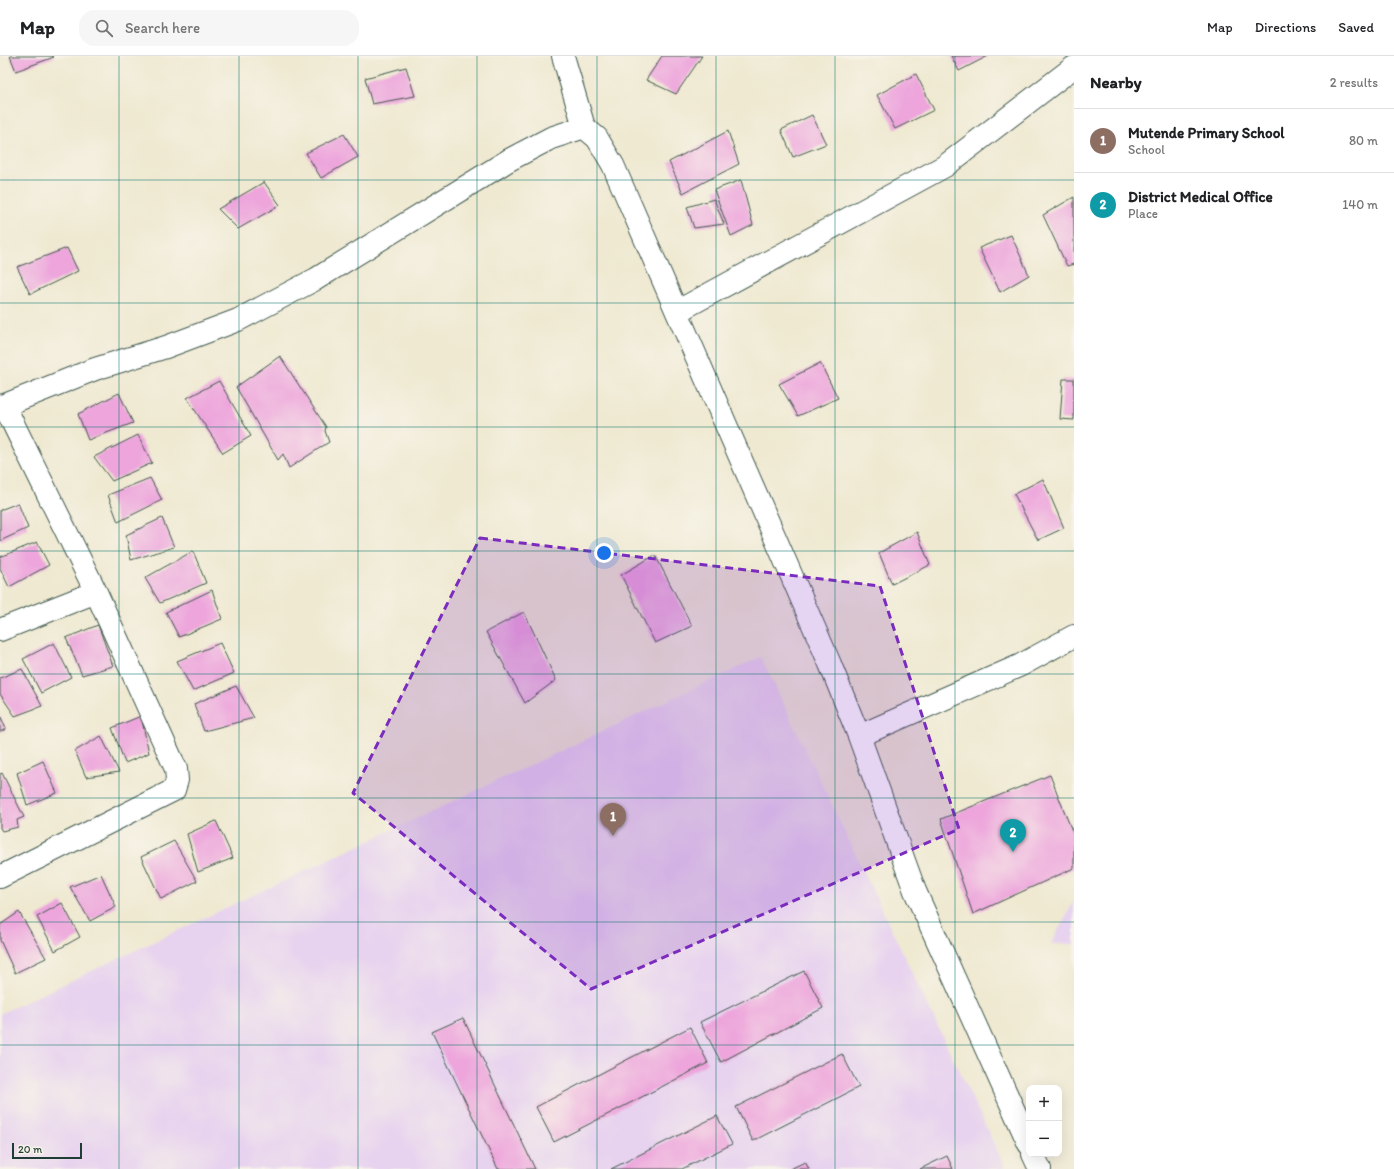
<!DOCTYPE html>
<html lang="en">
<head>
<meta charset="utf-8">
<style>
  :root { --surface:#fff; --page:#f6f6f6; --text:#202124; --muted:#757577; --line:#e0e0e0; --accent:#1f6fb2 }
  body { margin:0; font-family:Itim,sans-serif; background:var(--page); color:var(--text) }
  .controls { position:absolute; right:12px; bottom:12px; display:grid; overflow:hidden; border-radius:8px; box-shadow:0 4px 16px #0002 }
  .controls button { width:36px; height:36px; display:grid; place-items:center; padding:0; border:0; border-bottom:1px solid var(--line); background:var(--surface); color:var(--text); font:20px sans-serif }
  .scale { position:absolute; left:12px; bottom:10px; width:70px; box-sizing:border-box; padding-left:4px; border:2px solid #1f3d34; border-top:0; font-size:11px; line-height:14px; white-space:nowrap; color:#1f3d34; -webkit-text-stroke:3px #f7f3e8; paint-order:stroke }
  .you { position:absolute; left:604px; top:497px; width:14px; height:14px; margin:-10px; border:3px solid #fff; border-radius:50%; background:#1a73e8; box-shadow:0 0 0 6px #1a73e833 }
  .badge { display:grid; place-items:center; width:26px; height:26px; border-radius:50%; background:var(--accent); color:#fff; font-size:13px; font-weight:700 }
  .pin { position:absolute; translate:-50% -33px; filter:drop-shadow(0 1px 2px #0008) }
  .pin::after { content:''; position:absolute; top:21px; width:14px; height:12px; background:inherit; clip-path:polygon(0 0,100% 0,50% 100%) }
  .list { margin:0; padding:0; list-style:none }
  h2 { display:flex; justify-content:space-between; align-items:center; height:52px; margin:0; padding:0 16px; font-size:17px }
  h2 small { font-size:13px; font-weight:400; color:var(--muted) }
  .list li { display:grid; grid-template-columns:26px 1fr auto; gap:12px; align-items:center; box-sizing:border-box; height:64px; padding:0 16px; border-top:1px solid var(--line) }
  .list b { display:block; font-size:15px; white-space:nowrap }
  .list p { margin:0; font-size:13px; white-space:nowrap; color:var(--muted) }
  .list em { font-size:13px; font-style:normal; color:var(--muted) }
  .icon { flex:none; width:22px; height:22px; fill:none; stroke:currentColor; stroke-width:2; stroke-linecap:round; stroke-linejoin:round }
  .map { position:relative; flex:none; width:1074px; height:1113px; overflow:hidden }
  header { display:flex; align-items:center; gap:24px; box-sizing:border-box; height:56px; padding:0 20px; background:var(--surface); border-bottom:1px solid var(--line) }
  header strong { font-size:19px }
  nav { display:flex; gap:22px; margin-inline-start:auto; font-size:14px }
  .search { width:280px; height:36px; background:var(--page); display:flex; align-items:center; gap:10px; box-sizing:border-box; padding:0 14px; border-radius:16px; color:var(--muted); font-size:15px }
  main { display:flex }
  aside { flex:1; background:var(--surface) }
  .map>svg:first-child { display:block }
  .built { fill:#e7d2ef }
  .building { fill:#eda5dc }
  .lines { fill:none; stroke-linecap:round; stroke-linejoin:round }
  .minor-casing { stroke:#3e574c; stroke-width:24 }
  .minor { stroke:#fff; stroke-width:22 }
  .marked { fill:#7b2cbf; fill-opacity:0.2; stroke:#7b2cbf; stroke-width:3; stroke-dasharray:8 5; stroke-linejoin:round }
  .grid { fill:none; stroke:#0f766e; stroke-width:1; stroke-opacity:0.55 }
</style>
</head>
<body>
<header>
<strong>Map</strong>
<div class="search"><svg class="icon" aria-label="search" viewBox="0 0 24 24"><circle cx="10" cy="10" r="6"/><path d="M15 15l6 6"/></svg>Search here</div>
<nav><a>Map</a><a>Directions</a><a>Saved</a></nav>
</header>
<main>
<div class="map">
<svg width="1074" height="1113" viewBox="0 0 1074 1113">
  <rect width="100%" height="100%" fill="#f7f3e8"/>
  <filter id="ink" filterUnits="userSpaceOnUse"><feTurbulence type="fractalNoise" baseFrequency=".025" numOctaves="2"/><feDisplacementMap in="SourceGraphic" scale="8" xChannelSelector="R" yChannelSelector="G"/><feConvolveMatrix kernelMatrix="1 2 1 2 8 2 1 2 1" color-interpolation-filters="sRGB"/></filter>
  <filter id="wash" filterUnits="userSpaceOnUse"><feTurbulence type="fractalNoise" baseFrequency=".012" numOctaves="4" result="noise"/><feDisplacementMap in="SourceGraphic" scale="16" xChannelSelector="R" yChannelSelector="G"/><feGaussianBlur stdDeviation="0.9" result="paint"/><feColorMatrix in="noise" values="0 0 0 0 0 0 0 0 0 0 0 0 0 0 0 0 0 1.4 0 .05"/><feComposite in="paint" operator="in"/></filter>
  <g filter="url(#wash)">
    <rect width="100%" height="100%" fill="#efe9d1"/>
    <path class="built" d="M761,601l245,512h-1006v-155z
      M1074,845v43h-23z"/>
    <g id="blocks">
      <path class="building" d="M10,0h43l1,1 -38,14z
        M662,0h40l-26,38 -30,-14z
        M951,0h37l-29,15z
        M406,11l9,29 -43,8 -7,-26z
        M916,18l18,36 -39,19 -18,-34z
        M812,59l14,29 -33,13 -12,-27z
        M728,75l11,33 -56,29 -14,-31z
        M344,78l14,23 -37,21 -15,-25z
        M741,124l12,45 -22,11 -17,-46z
        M264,126l16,23 -42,24 -20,-20z
        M1074,141v67l-7,2 -24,-51z
        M714,143l10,25 -30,4 -7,-21z
        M1011,179l18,40 -29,17 -21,-44z
        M67,192l11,23 -48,23 -13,-27z
        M280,300l46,71 -1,4 4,11 -40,26 -6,-14 -5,6 -42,-73z
        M820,307l18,35 -40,18 -19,-32z
        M1063,323h11v41l-14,-1z
        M219,325l32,55 -28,17 -36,-55z
        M119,337l14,30 -45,17 -10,-26z
        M138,379l14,28 -40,18 -18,-24z
        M150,422l12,22 -44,22 -10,-27z
        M1043,423l21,49 -26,12 -24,-46z
        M18,447l10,25 -28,13v-31z
        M162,462l12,29 -43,13 -5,-25z
        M917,476l13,33 -38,19 -13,-31z
        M37,486l12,23 -40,22 -9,-19v-11z
        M193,495l13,32 -46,20 -15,-25z
        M655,499l37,71 -37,17 -34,-68z
        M212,534l10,29 -43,18 -13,-25z
        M524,556l32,68 -31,23 -39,-71z
        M98,569l15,41 -31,9 -16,-37z
        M54,587l17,34 -30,16 -18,-34z
        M220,587l14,30 -41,18 -16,-30z
        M22,613l20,37 -27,10 -15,-22v-16z
        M236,630l18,32 -50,13 -10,-27z
        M0,659l6,14 -6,3z
        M141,660l8,37 -24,10 -13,-35z
        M101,680l18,36 -33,5 -11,-26z
        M43,705l14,32 -30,12 -10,-32z
        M2,717l22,44 -7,3 1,7 -16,4 -2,-3v-54z
        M1050,719l24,61v32l-101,46 -32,-95z
        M216,765l17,37 -35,14 -11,-38z
        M174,785l23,40 -36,18 -20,-42z
        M101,818l15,33 -26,14 -20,-34z
        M62,847l18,34 -25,14 -18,-34z
        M19,856l27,46 -31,15 -15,-33v-15z
        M804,915l19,37 -102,54 -21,-40z
        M463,962l72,151h-37l-66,-137z
        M690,971l18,36 -154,79 -18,-35z
        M842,998l17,33 -106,54 -17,-34z
        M717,1060l15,28 -50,25h-71z
        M947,1100l6,13h-33z
        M805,1106l4,7h-19z"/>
    </g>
  </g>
  <g filter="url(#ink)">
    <use href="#blocks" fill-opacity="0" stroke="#3e574c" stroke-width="1"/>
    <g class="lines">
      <defs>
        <path id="minor" d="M563,0l21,71
          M678,255l267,-145 129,-99
          M0,351l95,-38 71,-22 72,-27 78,-41 193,-119 42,-22 33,-11 13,11 16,27 217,499 29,72
          M0,574l96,-38
          M0,821l174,-87 3,-10 -1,-11 -80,-177 -92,-187
          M1029,1088l-114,-253 -56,-155 162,-71 53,-29
          M1033,1098l7,15"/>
      </defs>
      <use href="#minor" class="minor-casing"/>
      <use href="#minor" class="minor"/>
    </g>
  </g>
  <path class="marked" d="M480,482l400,48 79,243 -368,160 -238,-196z"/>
  <path class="grid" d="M119,0v1113M239,0v1113M358,0v1113M477,0v1113M597,0v1113M716,0v1113M835,0v1113M955,0v1113M0,124h1074M0,247h1074M0,371h1074M0,495h1074M0,618h1074M0,742h1074M0,866h1074M0,989h1074"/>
</svg>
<div class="controls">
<button>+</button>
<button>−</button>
</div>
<div class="scale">20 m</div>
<div class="you"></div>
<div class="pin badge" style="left:613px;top:780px;background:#8d6e63">1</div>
<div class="pin badge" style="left:1013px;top:796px;background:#0f9aa8">2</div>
</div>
<aside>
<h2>Nearby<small>2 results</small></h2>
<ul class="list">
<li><span class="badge" style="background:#8d6e63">1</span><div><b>Mutende Primary School</b><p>School</p></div><em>80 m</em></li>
<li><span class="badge" style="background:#0f9aa8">2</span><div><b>District Medical Office</b><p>Place</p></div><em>140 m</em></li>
</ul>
</aside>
</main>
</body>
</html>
